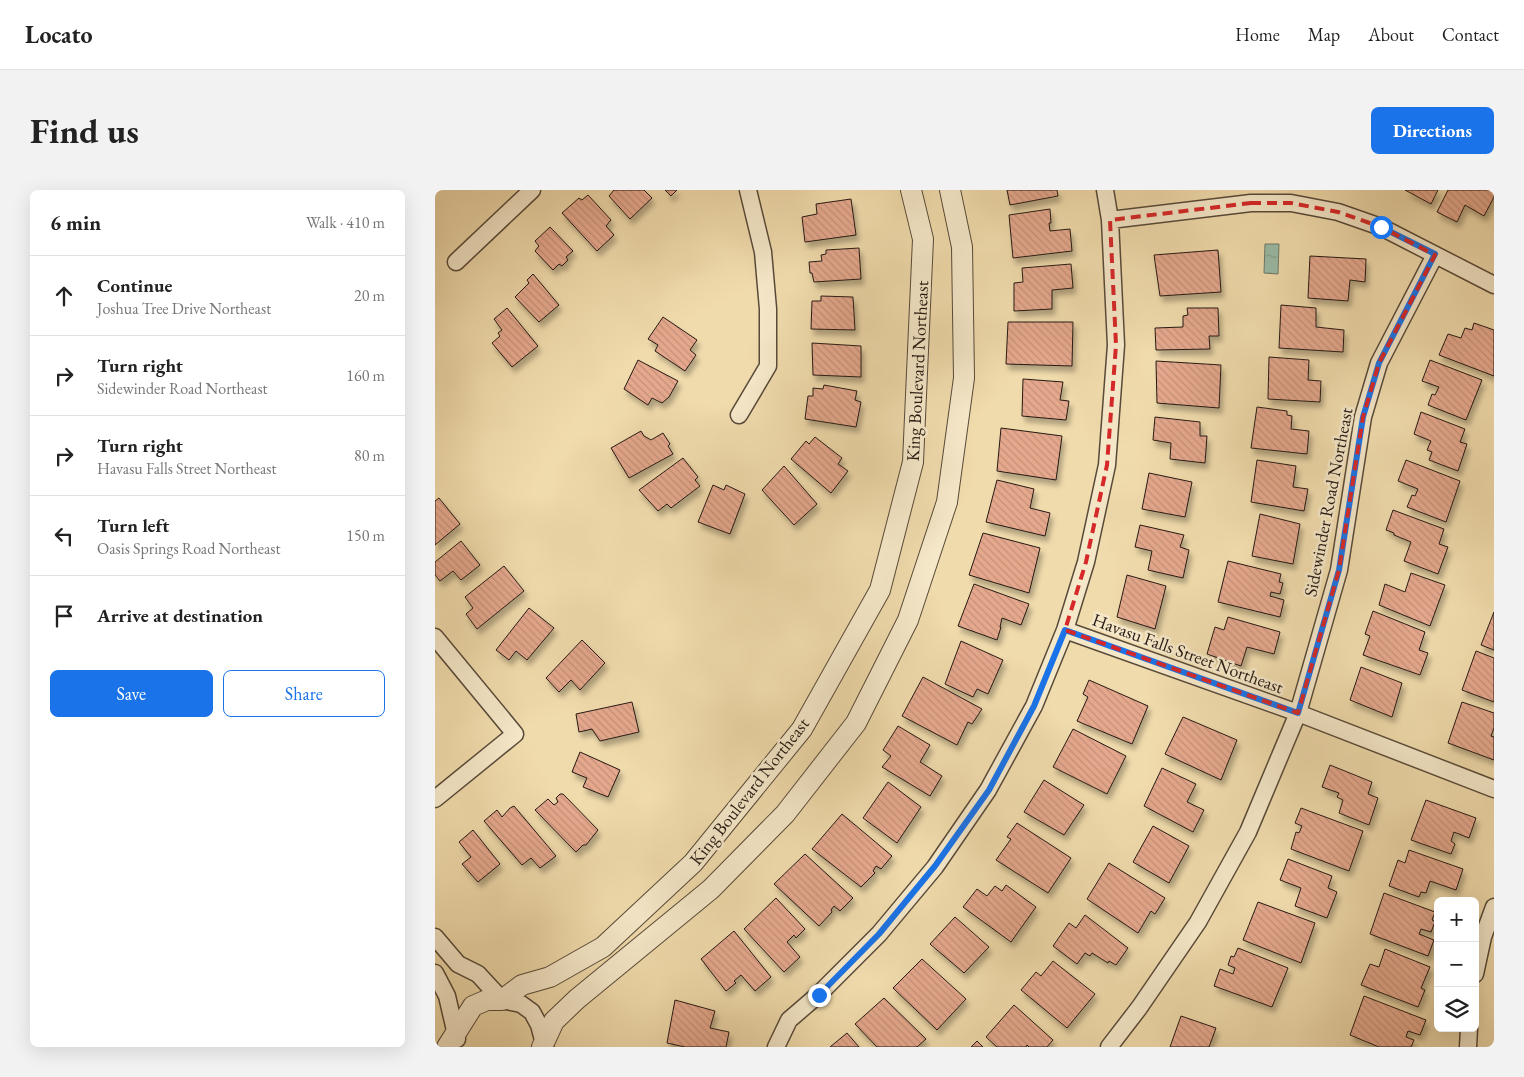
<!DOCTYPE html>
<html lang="en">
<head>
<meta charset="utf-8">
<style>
  :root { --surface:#fff; --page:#f2f2f2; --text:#222; --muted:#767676; --line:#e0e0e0; --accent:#1a73e8 }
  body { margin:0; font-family:"EB Garamond",serif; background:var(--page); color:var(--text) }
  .controls { position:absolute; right:15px; bottom:15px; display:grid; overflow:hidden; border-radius:8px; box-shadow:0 5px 20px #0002 }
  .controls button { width:45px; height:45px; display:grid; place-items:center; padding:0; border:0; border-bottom:1px solid var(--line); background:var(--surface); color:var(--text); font:25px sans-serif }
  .stop { position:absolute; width:15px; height:15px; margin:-11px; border:4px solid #1a73e8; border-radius:50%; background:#fff }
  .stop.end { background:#1a73e8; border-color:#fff; box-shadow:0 1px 5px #0008 }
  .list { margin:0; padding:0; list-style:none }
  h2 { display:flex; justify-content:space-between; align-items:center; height:65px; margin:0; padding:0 20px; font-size:21px }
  h2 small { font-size:16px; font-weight:400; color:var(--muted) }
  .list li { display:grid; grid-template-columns:32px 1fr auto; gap:15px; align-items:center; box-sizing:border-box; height:80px; padding:0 20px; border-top:1px solid var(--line) }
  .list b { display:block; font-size:19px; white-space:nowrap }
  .list p { margin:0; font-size:16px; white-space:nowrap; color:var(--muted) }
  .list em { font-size:16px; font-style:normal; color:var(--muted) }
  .actions { display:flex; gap:10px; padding:15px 20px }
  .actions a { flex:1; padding:11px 0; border:1px solid var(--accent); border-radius:8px; text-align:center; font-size:18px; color:var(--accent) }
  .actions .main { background:var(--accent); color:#fff }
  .icon { flex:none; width:28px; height:28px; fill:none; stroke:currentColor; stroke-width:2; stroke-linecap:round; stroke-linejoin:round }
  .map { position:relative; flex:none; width:1059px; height:857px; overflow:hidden; border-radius:8px }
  header { display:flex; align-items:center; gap:30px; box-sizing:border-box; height:70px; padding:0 25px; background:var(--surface); border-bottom:1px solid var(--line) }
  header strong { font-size:24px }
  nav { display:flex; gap:28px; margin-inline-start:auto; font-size:18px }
  .intro { display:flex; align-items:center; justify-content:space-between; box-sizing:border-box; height:120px; padding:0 30px }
  h1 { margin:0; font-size:35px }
  .button { padding:12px 22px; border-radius:8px; background:var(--accent); color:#fff; font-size:18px; font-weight:700 }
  main { display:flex; gap:30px; padding:0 30px }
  aside { flex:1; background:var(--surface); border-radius:8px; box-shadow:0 5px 20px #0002 }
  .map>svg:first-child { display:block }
  .water { fill:url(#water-ripples); stroke:#6c7a6c }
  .building { fill:url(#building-back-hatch); stroke:#261913; filter:url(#shadow) }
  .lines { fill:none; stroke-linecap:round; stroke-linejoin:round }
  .minor-casing { stroke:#584a39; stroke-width:19 }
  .tertiary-casing { stroke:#584a39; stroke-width:22 }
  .minor { stroke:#f5e8c9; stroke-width:16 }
  .tertiary { stroke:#f5e8c9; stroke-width:20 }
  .route { stroke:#1a73e8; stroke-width:6 }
  .marked { fill:none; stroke:#d62828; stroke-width:4; stroke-dasharray:10 6; stroke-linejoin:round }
  .labels { text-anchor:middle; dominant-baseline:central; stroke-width:5; stroke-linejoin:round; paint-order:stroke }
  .street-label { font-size:18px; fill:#261913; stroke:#f5e8c9 }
</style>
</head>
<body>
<header>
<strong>Locato</strong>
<nav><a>Home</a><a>Map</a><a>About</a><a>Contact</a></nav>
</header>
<div class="intro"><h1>Find us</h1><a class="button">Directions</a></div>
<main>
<aside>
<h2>6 min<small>Walk · 410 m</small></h2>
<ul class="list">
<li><svg class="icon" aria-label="ahead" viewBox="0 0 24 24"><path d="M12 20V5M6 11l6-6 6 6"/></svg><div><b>Continue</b><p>Joshua Tree Drive Northeast</p></div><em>20 m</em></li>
<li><svg class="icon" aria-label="right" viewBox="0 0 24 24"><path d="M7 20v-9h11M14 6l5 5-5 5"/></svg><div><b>Turn right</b><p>Sidewinder Road Northeast</p></div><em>160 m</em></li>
<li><svg class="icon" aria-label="right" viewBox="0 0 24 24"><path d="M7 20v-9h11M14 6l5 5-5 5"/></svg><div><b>Turn right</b><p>Havasu Falls Street Northeast</p></div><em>80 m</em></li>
<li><svg class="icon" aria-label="left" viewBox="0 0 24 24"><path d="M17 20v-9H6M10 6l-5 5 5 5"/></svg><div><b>Turn left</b><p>Oasis Springs Road Northeast</p></div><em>150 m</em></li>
<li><svg class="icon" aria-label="arrive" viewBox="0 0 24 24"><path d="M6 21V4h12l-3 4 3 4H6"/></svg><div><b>Arrive at destination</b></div></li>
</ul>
<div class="actions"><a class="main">Save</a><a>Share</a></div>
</aside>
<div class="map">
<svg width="1059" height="857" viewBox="0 0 1059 857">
  <defs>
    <pattern id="water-ripples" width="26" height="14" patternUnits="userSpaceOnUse" patternTransform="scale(1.25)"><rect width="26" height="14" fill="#9bbba7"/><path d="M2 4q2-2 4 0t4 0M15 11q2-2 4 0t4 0" fill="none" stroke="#85a08f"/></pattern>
    <pattern id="building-back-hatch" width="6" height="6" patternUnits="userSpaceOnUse" patternTransform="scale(1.25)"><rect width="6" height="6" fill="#e5a88d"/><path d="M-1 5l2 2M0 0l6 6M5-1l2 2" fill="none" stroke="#c49079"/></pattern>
    <filter id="shadow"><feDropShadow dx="3" dy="5.5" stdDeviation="2.5" flood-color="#0004"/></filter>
  </defs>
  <rect width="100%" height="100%" fill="#f0dbac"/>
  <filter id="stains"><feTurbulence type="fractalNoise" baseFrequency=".004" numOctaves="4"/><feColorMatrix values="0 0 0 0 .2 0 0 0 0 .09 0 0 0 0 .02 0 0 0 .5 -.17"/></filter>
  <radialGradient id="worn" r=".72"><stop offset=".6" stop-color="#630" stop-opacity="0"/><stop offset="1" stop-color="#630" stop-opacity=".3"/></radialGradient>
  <path class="water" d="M830,54h14l-1,30 -14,-1z"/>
  <path class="building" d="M179,0h30l8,8 -22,21 -21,-23z
    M230,0h12l-6,6z
    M572,0h50l1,6 -48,9z
    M970,0h33l-7,14z
    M1013,0h46v7l-10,19 -19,-11 -8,17 -20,-10z
    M153,5l23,25 -5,6 8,9 -17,16 -35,-38 17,-15 3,2z
    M416,9l5,36 -51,7 -3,-25 15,-3 -1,-10z
    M615,19l1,14h-2l1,8 20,-2 2,22 -59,7 -4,-43z
    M115,37l23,24 -7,6 2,3 -6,6 -3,-2 -6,6 -18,-19 4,-5 -4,-5z
    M424,58l2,31 -47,3 -2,-9h-2l-1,-11 13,-1 -1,-6 5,-1v-4z
    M783,60l3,42 -61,4 -6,-41z
    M875,66l56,3 -1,23 -15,-2 -2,21 -40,-3z
    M636,74l2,24 -21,2v19l-38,2v-28l9,-1 -1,-14z
    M98,84l26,31 -20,17 -24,-25 14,-14 -2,-3z
    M386,106l32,1 2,33 -44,-1 1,-28h9z
    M846,115l35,3v19l28,3 -1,22 -64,-4z
    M72,118l31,38 -26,21 -20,-24 8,-7 -2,-3 4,-3 -8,-11z
    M752,118h31l1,28h-10l1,13 -54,1 -1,-22 28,-1v-11l5,-1z
    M228,127l34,23 -7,10 6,5 -11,16 -30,-20 3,-6 -10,-6z
    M573,132h65l-1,44 -66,-2z
    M1039,133l20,7v46l-55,-21 9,-21 13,4 4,-10 7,2z
    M377,153l49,3v31l-48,-2z
    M834,167l40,3 -1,20 13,1 -1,21 -52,-3z
    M203,170l40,21 -9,16 -7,6 -10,-5 -4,7 -24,-16z
    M995,170l52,20 -16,40 -38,-15 4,-11 3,1 4,-8 -17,-6z
    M721,171l65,4 -2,43 -62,-5z
    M588,189l40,3 -3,18 9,1 -3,19 -44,-4z
    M389,195l33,6 -2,9 6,2 -5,25 -51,-8 3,-23h5v-8l10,1z
    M822,217l30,4v4l5,1 -1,13 18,2 -2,23 -56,-6z
    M986,222l44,17 -5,13 7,2 -9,27 -29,-11 3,-8 -5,-2 4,-9 -17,-7z
    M720,227l45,5v14h7l-2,27 -35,-4 1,-16 -18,-3z
    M566,238l61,8 -6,44 -59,-9z
    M206,241l3,5 7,4 12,-7 7,11 -2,2 5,8 -44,24 -18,-30z
    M380,247l27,21 -4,6 10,7 -17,22 -40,-34 15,-18 3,3z
    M248,268l15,19 -3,3 5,6 -29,22 -4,-4 -9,7 -19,-21z
    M822,270l39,6 -3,21 15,2 -4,22 -53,-9z
    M971,270l54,21 -14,41 -39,-15 5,-12 3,1 3,-7 -20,-8z
    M349,276l33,38 -23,21 -32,-35z
    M714,283l43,9 -7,35 -43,-8z
    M562,290l37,9 -4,19 20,5 -5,23 -59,-14z
    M278,295l11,5 2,-5 19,9 -15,40 -32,-12z
    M4,308l21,26 -25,21v-44z
    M958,320l51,19 -5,15 9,3 -10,27 -34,-13 7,-19 -17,-7v-2l-8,-3z
    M825,324l40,10 -7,40 -41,-8z
    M705,335l44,10 -4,12 9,3 -6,28 -35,-8 4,-19 -17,-4z
    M548,343l57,15 -11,45 -60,-18z
    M26,351l19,24 -19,15 -8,-9 -13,10 -5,-6v-13z
    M793,371l53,13 -2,8 4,1 -3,11 -9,-2 -1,4 14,4 -4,17 -62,-15z
    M69,376l20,25 -47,38 -11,-15 7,-6 -8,-11z
    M976,383l34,12 -15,41 -51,-21 6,-21 20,8z
    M692,385l39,11 -11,43 -38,-12z
    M539,394l55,20 -8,21 -19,-7 -2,9h1l-4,13 -39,-14z
    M94,418l25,20 -27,32 -11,-9 -7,9 -13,-10z
    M938,421l52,21 -6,18 9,3 -8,22 -57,-20 7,-19 -5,-2z
    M1059,422v38l-13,-5z
    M793,427l52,15 -6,22 -27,-7 -6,19 -34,-12 8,-27 9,3z
    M147,450l23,23 -25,27 -9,-10 -12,12 -13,-14z
    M526,451l42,19 -15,34 -11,-5 -4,8 -28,-13z
    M1041,461l18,7v44l-32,-12z
    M926,477l41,16 -10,34 -42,-17z
    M488,487l59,32 -10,15 -4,-2 -11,23 -55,-29z
    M654,490l59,26 -16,38 -55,-23 11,-24 -5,-3z
    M197,512l7,30 -39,9 -8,-12 -13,3 -3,-18z
    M1027,512l32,11v15l-3,8 3,1v23l-46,-17z
    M748,527l54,23 -16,40 -56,-26z
    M463,536l32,19 -10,17 22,14 -12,20 -48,-29 9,-11 -8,-6z
    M638,539l53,27 -19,38 -54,-27z
    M145,562l40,18 -12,27 -25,-10 4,-9 -15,-6z
    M895,575l42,17 -4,12 10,4 -9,27 -30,-12 4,-13 -6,-3 2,-4 -17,-6z
    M727,578l34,16 -9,18 17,8 -11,22 -49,-26z
    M609,590l40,25 -20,30 -40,-23z
    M453,592l33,25 -24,36 -34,-25z
    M125,604h3l35,36 -12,15h-3l-7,7 -41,-42 13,-11 6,6 4,-3 -2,-4z
    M991,610l50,18 -7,20 -15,-6 -3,9 4,3 -4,10 -40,-14z
    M79,616l42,50 -16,12 -9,-10 -9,7 -38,-44 13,-11 5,7 8,-9z
    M866,618l62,23 -14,40 -58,-22 5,-17 3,1 3,-7 -7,-3z
    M407,624l50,42 -11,13 -5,-3 -3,5 2,2 -14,14 -49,-38z
    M582,633l54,35 -23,35 -52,-33 15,-21 -4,-2z
    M718,636l36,20 -20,37 -36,-21z
    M38,640l27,34 -22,18 -16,-18 9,-7 -12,-15z
    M974,660l54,19 -7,21 -26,-9 -4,12 -5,-1 -2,5 -30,-11 9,-26 7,3z
    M370,664l48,44 -13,13 -6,-5 -3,4 1,2 -13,14 -45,-42z
    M853,669l44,17 -4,12 9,4 -10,26 -32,-12 6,-18 -21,-8z
    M674,673l56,35 -10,16 -4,-3 -13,22 -51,-34z
    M571,695l30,22 -25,35 -48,-35 14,-18 10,7 8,-10 7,5z
    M949,703l51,19 -3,8 3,2 -4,10 -10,-3 -2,5 15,6 -6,16 -58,-22z
    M341,708l29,31 -9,9 -2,-3 -7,7 13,15 -16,15 -40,-43z
    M823,712l57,21 -14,40 -58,-23z
    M650,725l43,33 -12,17 -7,-4 -1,2 -16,-10 -2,3 -5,-3 -8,11 -24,-18 16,-23 7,5z
    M520,727l34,30 -25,26 -34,-29z
    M299,741l37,46 -16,14 -14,-16 -7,6 2,2 -10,8 -25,-32z
    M803,758l50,20 -16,39 -58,-21 6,-17 13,5 2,-6 -7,-3 3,-9 3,1z
    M950,759l45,18 -9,21 4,2 -7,17 -57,-22 9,-21 9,3z
    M487,769l44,40 -29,31 -44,-42z
    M618,771l42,33 -28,34 -46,-38 15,-18 5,4z
    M929,806l62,24 -6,15 -12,-4 -2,6 8,3 -3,7h-32l-29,-12z
    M449,808l42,41 -9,8h-40l-22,-23z
    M240,810l40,11 -5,17 19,4 -3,15h-41l-18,-4z
    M579,815l39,35 -6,7h-18l-2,-2 -1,2h-29l-11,-10z
    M746,826l35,12 -7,19h-39z
    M412,843l12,14h-29z
    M542,851l6,6h-12z"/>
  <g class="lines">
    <defs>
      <path id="minor" d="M675,30l141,-17h40l47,9 43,15 113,58
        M21,72l76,-72
        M304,225l29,-49v-57l-5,-57 -15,-62
        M630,440l233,83 196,76
        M0,447l80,97 -80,65
        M0,747l23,27 20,10 24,26 19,4 11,8 7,13 6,22
        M0,783l12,23 10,43
        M1040,784l8,-37 11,-30
        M341,857l13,-27 29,-25 61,-61 56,-67 53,-77 46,-84 31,-76 21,-68 21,-97 9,-120 -6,-125 -5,-30
        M674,857l30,-39 59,-86 50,-90 50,-119 41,-143 24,-153 16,-54 56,-108
        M1033,857l1,-19"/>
      <path id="tertiary" d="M12,857l26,-41 14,-6h15l20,-15 28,-8 53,-30 90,-84 109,-134 78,-139 33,-128 10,-223 -12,-49
        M107,857l12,-26 23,-22 134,-110 74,-75 71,-91 52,-103 39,-118 17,-124 -2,-131 -12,-57"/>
    </defs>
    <use href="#minor" class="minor-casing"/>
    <use href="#tertiary" class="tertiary-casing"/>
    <use href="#minor" class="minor"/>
    <use href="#tertiary" class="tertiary"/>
  </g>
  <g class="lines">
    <path class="route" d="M384,805l60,-61 56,-68 54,-76 45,-84 31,-76 233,83 41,-143 24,-153 16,-54 56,-109 -54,-27"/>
  </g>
  <path class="marked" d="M816,13h40l47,9 43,15 54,28 -56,108 -16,54 -24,153 -41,143 -233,-83 21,-68 21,-97 9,-120 -6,-125z"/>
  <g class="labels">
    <g class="street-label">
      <text transform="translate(482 181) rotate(-87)">King Boulevard Northeast</text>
      <text transform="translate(893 312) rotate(-79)">Sidewinder Road Northeast</text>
      <text transform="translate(753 463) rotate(20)">Havasu Falls Street Northeast</text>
      <text transform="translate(314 601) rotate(-52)">King Boulevard Northeast</text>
    </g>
  </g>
  <rect width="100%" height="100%" filter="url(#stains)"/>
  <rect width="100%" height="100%" fill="url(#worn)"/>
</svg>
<div class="controls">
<button>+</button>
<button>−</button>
<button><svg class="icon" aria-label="layers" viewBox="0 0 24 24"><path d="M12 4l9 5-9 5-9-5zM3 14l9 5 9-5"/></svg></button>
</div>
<div class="stop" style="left:946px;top:37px"></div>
<div class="stop end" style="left:384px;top:805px"></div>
</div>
</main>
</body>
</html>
